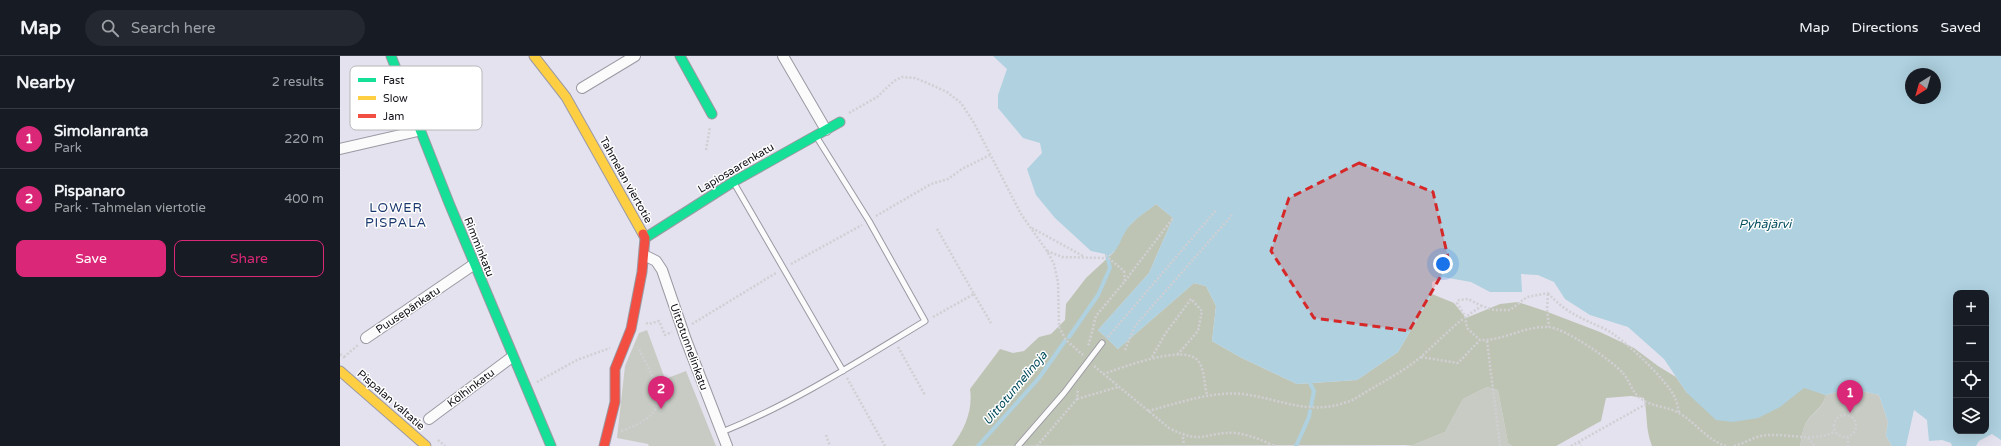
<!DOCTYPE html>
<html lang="en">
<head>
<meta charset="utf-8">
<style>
  :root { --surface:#171b24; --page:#242831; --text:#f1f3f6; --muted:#9ea1a6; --line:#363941; --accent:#db2777 }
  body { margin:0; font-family:"Varela Round",sans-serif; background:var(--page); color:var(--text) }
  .controls { position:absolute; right:12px; bottom:12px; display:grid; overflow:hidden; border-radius:8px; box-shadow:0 4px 16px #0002 }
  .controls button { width:36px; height:36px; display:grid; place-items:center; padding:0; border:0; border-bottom:1px solid var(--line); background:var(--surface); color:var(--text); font:20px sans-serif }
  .compass { position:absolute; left:1565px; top:12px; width:36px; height:36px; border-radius:50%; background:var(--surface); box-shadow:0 4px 16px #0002; rotate:217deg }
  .you { position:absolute; left:1103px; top:208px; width:14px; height:14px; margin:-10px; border:3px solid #fff; border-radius:50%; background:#1a73e8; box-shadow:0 0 0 6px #1a73e833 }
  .badge { display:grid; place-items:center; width:26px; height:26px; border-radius:50%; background:var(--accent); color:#fff; font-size:13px; font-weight:700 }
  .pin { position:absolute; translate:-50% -33px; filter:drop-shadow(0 1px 2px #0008) }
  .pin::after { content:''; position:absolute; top:21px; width:14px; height:12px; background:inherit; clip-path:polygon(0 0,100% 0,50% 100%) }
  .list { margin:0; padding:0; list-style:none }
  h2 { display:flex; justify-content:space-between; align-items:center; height:52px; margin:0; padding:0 16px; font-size:17px }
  h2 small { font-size:13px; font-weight:400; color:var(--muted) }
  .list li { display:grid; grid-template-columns:26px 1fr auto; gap:12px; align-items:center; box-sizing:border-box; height:60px; padding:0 16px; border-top:1px solid var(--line) }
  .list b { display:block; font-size:15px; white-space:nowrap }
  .list p { margin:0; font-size:13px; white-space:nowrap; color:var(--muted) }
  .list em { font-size:13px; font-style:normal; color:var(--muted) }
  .actions { display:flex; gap:8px; padding:12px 16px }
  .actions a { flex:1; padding:9px 0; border:1px solid var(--accent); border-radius:8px; text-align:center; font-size:14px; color:var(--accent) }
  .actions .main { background:var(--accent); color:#fff }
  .icon { flex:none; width:22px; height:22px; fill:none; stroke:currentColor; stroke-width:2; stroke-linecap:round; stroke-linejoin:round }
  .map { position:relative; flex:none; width:1661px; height:390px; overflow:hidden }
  header { display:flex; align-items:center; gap:24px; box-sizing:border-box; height:56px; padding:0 20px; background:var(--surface); border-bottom:1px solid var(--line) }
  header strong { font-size:19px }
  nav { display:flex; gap:22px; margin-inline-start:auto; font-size:14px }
  .search { width:280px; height:36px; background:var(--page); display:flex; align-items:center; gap:10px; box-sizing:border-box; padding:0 14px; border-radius:22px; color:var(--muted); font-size:15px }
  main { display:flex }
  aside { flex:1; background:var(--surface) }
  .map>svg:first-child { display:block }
  .green { fill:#c8cbc4 }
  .forest { fill:#bec4b4 }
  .water { fill:#afd1e0; fill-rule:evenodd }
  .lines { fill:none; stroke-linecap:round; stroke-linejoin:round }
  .stream { stroke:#afd1e0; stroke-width:4 }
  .lane-casing { stroke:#9b99a3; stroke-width:7 }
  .street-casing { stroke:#9b99a3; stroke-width:12 }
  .fast-casing { stroke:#9b99a3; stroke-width:11 }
  .slow-casing { stroke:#9b99a3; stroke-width:11 }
  .jam-casing { stroke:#9b99a3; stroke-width:11 }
  .path { stroke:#d0cfd3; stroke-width:2.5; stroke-dasharray:2 2; stroke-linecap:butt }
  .lane { stroke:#fbfbfc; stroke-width:5 }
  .street { stroke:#fbfbfc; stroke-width:10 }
  .fast { stroke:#16e098; stroke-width:9 }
  .slow { stroke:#ffcf43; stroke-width:9 }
  .jam { stroke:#f24e42; stroke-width:9 }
  .marked { fill:#d62828; fill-opacity:0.2; stroke:#d62828; stroke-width:3; stroke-dasharray:8 5; stroke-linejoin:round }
  .labels { text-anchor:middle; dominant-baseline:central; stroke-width:3; stroke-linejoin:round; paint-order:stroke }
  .street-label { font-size:11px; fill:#14121a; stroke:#fff }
  .water-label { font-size:12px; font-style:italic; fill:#024c5d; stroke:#fff }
  .quarter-label { font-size:13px; letter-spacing:1px; fill:#1b396f; stroke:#fff }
  .key { fill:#fff; stroke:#b8b8ba; stroke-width:1 }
  .key-label { font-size:11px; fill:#14121a }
</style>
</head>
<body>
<header>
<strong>Map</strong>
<div class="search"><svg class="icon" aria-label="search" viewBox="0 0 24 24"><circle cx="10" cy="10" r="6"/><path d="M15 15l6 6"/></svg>Search here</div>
<nav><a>Map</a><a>Directions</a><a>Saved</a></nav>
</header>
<main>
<aside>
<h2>Nearby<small>2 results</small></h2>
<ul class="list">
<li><span class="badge">1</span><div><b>Simolanranta</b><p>Park</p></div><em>220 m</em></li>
<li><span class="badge">2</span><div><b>Pispanaro</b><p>Park · Tahmelan viertotie</p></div><em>400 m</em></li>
</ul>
<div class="actions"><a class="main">Save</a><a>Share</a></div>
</aside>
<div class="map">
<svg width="1661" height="390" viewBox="0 0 1661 390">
  <rect width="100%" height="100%" fill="#e4e2ee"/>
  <path class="green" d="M307,274l18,49 21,-8 30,75h-67l-1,-2 -31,-6 8,-72 14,-33z
    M1147,331l11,3 10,53 4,3h-107l8,-1 32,-13 18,-33z
    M1510,332l29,7 9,27 -2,14 6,10h-92c2,-8 2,-17 7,-25 8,-10 15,-12 19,-26z"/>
  <path class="forest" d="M816,148l17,14 -24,55 -51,57 20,19 76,-66 12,3 10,20 -4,35 28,16 57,27 60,-4 41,-28 34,-58 22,9 12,15 34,-14 18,-2 27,9 55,21 34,16 24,18 18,11 11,16 117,-6 22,8c-4,14 -12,16 -19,26 -5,8 -5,17 -7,25h-148c-7,-18 -4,-30 -8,-48l-13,-2 -25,2 -5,23 -45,25h-44l-4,-3 -10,-53 -11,-3 -24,12 -18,33 -32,13 -461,1c13,-17 21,-36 18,-57l30,-40 13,4 11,-2 15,-14 12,-3 14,-14 1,-16 20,-26 28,-26 12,-23 11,-11z"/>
  <path class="water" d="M653,0h1008v384l-9,-6 -13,7 -3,5h-24l-1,-3 -9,-3 -13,1 -2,-21 -13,-10 -8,36h-14l-6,-10 2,-14 -9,-27 -29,-7 -24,7 -22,-7 -24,19 -22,11 -25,4 -17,-2 -29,-27 -23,-34 -36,-32 -38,-12 -25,-16 -11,-17 -16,-7 -17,-1 1,18h-32l-19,-10 -28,-5 -11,5v12l-34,58 -41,28 -60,4 -57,-27 -28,-16 4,-35 -10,-20 -12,-3 -76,66 -20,-19 51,-57 24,-55 -17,-14c-10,8 -22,15 -29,25 -7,10 -7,19 -17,26l-19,-4 -36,-33 -19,-23 -9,-26 15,-16 -2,-10 -17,-5 -25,-30v-13l9,-26zM1571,18h24v24h-24zM1616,237h30v138h-30z"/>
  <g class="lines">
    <path class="stream" d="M729,281l29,-42 12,-27 -3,-13
      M970,327l4,8 -3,15
      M638,390l61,-68 26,-37
      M956,390l13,-29 1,-6"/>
    <defs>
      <path id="lane" d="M394,127l109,188
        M382,376c72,-29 137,-71 203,-111l-56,-100 -53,-85
        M678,390l46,-53 38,-50"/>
      <path id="street" d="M443,0l43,74
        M242,32l53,-32
        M0,93l78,-18
        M304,199l12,6 6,9 24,70 41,106
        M26,282l107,-73
        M89,363l83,-62"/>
      <path id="fast" d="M51,0l58,147 102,243
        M340,0l32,58
        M305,182l88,-56 107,-60"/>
      <path id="slow" d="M194,0l32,41 77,137
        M0,315l86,75"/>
      <path id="jam" d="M264,390l11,-44v-33l16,-40 11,-57 3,-34 -2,-4"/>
    </defs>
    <use href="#lane" class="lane-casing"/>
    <use href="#street" class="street-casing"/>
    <use href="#fast" class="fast-casing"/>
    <use href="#slow" class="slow-casing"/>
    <use href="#jam" class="jam-casing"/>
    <path class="path" d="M509,57l28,-16 17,-16 8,-4 13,1 12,5 20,9 14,11 13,20 47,91 26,37 7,13 4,18 1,45 7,13 17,15
      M366,94l4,-23
      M536,160l55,-32 17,-5 14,-10 28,-14
      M692,172l51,28
      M707,195l15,6 41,1 3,-2 18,15 1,10 -29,35 -8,31
      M451,208l71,-39
      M785,225l48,-63
      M1208,237c18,20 33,25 57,36 17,8 63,52 70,69 2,4 3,10 4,15
      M634,238l17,29
      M1208,238l-1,15 2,18
      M1142,250l-14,-7 -9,1 -2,3 8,13 2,12 13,12c23,1 44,-14 68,-13 17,1 63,33 75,46 6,7 9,19 17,25 11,9 27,8 39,15 17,10 28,27 47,33
      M593,261l41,-23 -38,-67
      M306,267l3,1 10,-3 6,14 7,-3
      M352,268l84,-51
      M768,281l109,-128
      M1147,285l13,105
      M558,291l27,48
      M785,294l10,-24 97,-111
      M0,298l6,5
      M4,301l14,-12
      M812,301l13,-23 26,-35 11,12 -4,20 -20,23
      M1081,301l37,6 22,-23
      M754,310l75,62c35,18 36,3 67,5 14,2 26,7 38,13
      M763,318c19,-6 83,-32 96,-12 6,9 5,23 8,33
      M507,322l38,68
      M197,326l40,-22 33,-12
      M737,343l41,-12
      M808,355c31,-8 63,-20 95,-17 38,5 65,22 104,8 8,-2 16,-9 24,-13 17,-10 36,-20 51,-33 20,-18 36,-36 60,-50l12,4h16l17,-13 21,-4
      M1494 370a11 11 0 1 1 22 0a11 11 0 1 1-22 0Z
      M281,375c58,-20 36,-44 17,-84
      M486,379l4,11
      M843,381l1,9
      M1508,381v9
      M1468,382l7,8
      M98,384l7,6
      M1239,386l2,4
      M697,390l40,-47 1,-10
      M1231,390l77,-43
      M1394,390c12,-3 22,-11 35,-11 22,-1 45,7 65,-3"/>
    <use href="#lane" class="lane"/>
    <use href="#street" class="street"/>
    <use href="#fast" class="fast"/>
    <use href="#slow" class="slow"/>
    <use href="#jam" class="jam"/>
  </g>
  <path class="marked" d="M1019,107l74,29 16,70 -40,69 -95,-13 -43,-67 18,-53z"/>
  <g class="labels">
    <g class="street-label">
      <text transform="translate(396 112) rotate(-31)">Lapiosaarenkatu</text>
      <text transform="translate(286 124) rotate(61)">Tahmelan viertotie</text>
      <text transform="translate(139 191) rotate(68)">Rimminkatu</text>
      <text transform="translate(68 254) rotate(-34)">Puusepänkatu</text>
      <text transform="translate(349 291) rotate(70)">Uittotunnelinkatu</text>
      <text transform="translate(131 332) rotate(-37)">Kölhinkatu</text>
      <text transform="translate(51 344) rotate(41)">Pispalan valtatie</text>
    </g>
    <g class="water-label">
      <text x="1425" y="168">Pyhäjärvi</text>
      <text transform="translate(675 332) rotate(-50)">Uittotunnelinoja</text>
    </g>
    <g class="quarter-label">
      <text x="56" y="152">LOWER<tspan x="56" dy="15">PISPALA</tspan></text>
    </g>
  </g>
  <rect x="10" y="10" width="132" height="64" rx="6" class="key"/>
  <rect x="18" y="22" width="18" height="4" fill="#16e098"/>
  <rect x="18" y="40" width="18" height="4" fill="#ffcf43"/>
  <rect x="18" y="58" width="18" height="4" fill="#f24e42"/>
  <g class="key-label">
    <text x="43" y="28">Fast</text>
    <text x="43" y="46">Slow</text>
    <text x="43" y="64">Jam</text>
  </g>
</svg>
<div class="controls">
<button>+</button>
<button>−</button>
<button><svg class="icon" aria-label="locate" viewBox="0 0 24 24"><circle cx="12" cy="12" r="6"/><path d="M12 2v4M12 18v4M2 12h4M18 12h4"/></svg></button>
<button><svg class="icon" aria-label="layers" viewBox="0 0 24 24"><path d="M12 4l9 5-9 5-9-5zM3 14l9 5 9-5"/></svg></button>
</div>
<svg class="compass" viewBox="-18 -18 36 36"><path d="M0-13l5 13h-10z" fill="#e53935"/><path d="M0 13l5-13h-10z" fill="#9ea1a6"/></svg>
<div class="you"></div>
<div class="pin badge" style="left:1510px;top:357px">1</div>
<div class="pin badge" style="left:321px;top:353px">2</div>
</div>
</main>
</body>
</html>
